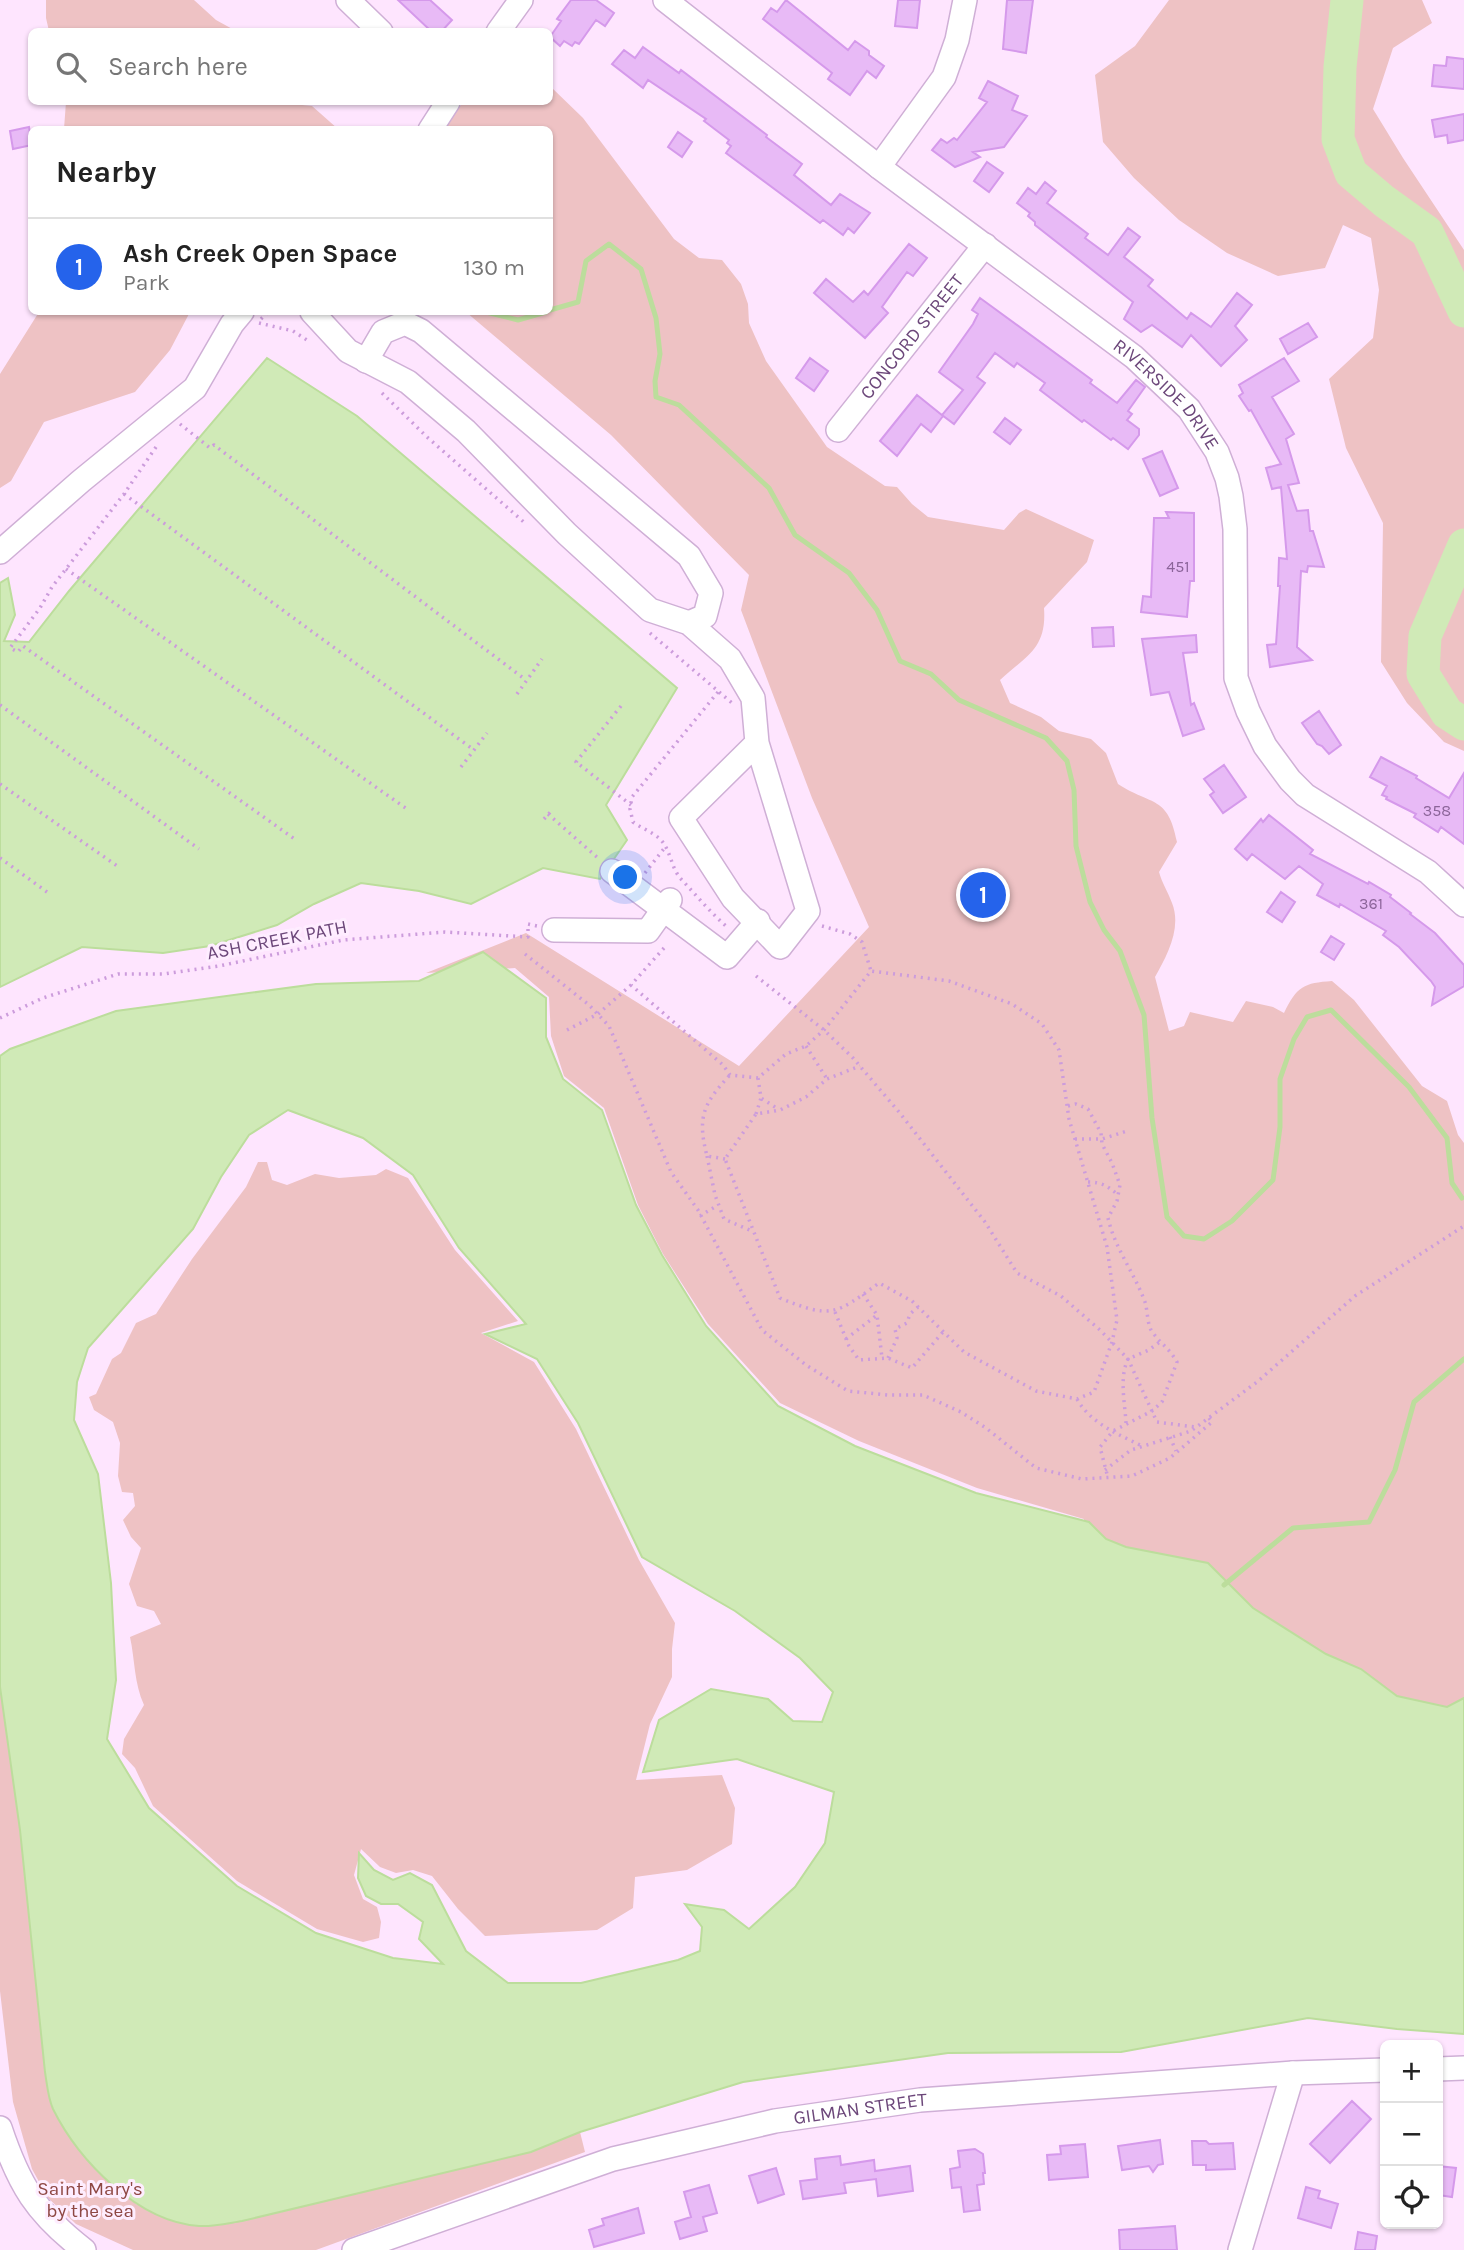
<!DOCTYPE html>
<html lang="en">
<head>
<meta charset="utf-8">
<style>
  :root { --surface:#fff; --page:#f6f6f6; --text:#222; --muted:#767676; --line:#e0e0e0; --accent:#2563eb }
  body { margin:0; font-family:Karla,sans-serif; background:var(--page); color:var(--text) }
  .controls { position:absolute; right:21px; bottom:21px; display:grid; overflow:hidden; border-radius:10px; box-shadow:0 2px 5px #0004 }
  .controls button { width:63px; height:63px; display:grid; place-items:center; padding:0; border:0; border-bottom:2px solid var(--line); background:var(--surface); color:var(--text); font:35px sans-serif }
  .you { position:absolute; left:626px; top:878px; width:24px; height:24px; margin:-18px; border:5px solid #fff; border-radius:50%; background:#1a73e8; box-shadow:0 0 0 10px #1a73e833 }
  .badge { display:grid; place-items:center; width:46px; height:46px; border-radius:50%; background:var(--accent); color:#fff; font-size:23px; font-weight:700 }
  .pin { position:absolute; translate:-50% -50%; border:4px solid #fff; box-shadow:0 2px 7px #0006 }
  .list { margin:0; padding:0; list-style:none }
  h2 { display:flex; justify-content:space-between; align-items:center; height:91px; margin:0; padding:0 28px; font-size:30px }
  h2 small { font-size:23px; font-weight:400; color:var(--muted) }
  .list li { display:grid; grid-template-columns:46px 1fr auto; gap:21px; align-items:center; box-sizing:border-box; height:98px; padding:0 28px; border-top:2px solid var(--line) }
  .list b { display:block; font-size:26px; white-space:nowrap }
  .list p { margin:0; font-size:23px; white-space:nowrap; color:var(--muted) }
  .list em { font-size:23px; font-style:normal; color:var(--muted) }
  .icon { flex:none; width:38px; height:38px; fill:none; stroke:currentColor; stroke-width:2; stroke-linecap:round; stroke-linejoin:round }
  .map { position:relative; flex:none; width:1464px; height:2250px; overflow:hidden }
  .search { position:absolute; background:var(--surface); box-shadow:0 2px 5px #0004; left:28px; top:28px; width:525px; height:77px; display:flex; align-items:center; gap:18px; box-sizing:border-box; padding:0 24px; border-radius:10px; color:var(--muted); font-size:26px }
  .panel { position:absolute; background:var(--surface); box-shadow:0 2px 5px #0004; left:28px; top:126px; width:525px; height:189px; border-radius:10px }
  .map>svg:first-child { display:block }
  .green { fill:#eec2c4 }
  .water { fill:#d0eab7; stroke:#bcdd9c; stroke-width:2; fill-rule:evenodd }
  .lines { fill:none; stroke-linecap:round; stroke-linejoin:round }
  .stream { stroke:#bcdd9c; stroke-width:5 }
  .river { stroke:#d0eab7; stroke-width:33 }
  .building { fill:#e8baf6; stroke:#d599eb; stroke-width:2 }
  .minor-casing { stroke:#cfafd6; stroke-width:26 }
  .path { stroke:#cc9cdc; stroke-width:3.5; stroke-dasharray:2 5; stroke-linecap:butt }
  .minor { stroke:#fff; stroke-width:23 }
  .labels { text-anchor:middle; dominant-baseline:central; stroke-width:6; stroke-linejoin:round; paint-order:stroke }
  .number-label { font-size:16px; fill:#8b6499 }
  .street-label { font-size:19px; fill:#6c477a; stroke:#feedff }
  .park-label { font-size:19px; fill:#8e4743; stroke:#feedff }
</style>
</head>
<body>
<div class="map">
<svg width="1464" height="2250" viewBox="0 0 1464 2250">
  <rect width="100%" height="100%" fill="#fee5fe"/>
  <path class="green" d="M46,0h148l22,20 20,11h-187l-3,-13z
    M1169,0h253l10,23 -39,25 -20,61 30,49 61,92v501l-20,-9 -37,-39 -26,-41 2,-139 -37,-75 -17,-69 44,-41 6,-48 -8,-52 -28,-13 -18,43 -47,8 -51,-23 -48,-33 -45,-42 -31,-36 -8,-67 40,-29z
    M550,86l33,32 91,121 25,19 23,2 19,24 7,20 1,19 17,38 61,86 58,39 12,1 15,17 16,13 76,13 15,-17 7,-4 68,31 -7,22 -43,46c3,41 -18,48 -44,72l10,23 31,14 18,14 32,8 15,14 12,31c34,22 50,11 59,58l-18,30c3,11 9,20 13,31 10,25 -5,53 -17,74l14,54 15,-5 6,-14 43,10 13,-21 27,6 11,6c13,-27 20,-30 48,-32l22,19 68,86 25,15 11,34 6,8v569l-66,-4 -315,-177 1,-12 -107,-31 -118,-47 -79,-38 -72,-79 -45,-70 -25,-49 -34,-97 -40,-32 -13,-40 -2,-39 -34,-29 -89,5 100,-40 213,133 130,-139 -57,-129 -71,-188 8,-35 -138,-140 -145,-123h84v-182l-106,-1 19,-27h87z
    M66,102h235l1,3 10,1 26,23h-274z
    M39,312h151l-20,38 -35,42 -91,30 -33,59 -11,7v-114z
    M258,1162h9l5,18 15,5 28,-11 24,4 37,-3 10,-6 22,9 47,72 63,71 -37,12 53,29 42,67 63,131 36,63 -3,26v28l-22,47 -14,56 86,-5 13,33 -3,36 -45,26 -52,7 -2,31 -36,22 -112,6 -27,-27 -26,-33 -19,-6 -17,3 -16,-6 -19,-18 -7,26 9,24 14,8 4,15 -2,16 -16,4 -46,-13 -80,-48 -84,-75 -18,-38 -13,-14 2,-15 20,-34c-10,-22 -9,-45 -14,-68l31,-13 -7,-13 -17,-5 -8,-22 12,-36 -10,-11 -8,-17 12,-14 -2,-13 -11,-1 -4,-16 2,-33 -7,-21 -19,-12 -5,-13 7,-3 16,-35 9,-6 15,-30 20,-9 36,-55 54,-72z
    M0,1687l20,143 25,242 7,34 59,77 25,21 28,13 35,9 43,-5 289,-69 49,-20 5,20 -269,98h-183l-57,-26 -28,-26 -16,-29 -19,-67 -13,-111z"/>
  <path class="water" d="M267,358l90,58 320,272 -71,117 21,35 -27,39 -57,-11 -72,36 -52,-13 -58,-8 -47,21 -37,21 -67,21 -47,7 -81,-6 -82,40v-404l8,-5 7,37 -11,26 25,1 40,-51z
    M483,952l63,46v39l17,42 39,31 34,95 26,50 44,71 72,80 77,40 121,47 113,29 17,17 20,8 82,16 45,45 73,46 35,15 36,27 50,11 17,-9v336l-67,-5 -89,-11 -187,34 -173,1 -205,29 -163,50 -49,20 -289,69c-13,2 -29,6 -43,5 -61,-4 -120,-65 -146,-117 -5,-11 -6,-25 -8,-37l-25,-242 -20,-143v-631l10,-7 106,-38 200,-27 103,-3zM288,1110l75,28 50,37 46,73 67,76 -41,10 52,25 41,64 64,134 93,54 65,47 33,34 -11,30 -29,-1 -25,-22 -57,-10 -52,31 -16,52 94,-13 97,33 -9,51 -30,44 -46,42 -25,-19 -39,-6 17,23 -2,24 -22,9 -97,23h-73l-42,-32 -34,-66 -22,-12 -17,7 -19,-10 -15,-17 -1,25 8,18 15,8h17l25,18 -4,17 24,25 -50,-6 -77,-25 -79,-47 -88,-78 -42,-69 9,-59 -5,-97 -13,-109 -24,-54 3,-38 11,-34 105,-119 28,-52 28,-42z"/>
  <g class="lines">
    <path class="stream" d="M550,310l28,-8 8,-41 23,-17 32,25 15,49 4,36 -5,27 1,16 23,8 90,83 26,47 54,38 28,37 23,51 31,13 28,26 87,38 21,23 7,29 2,56 14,56 14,28 16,21 24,64 8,103 15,99 17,19 20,3 28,-18 41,-41 7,-53v-48l14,-40 13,-22 24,-7 78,77 38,51 5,45 10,15
      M486,312l32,8 28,-8
      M1224,1585l69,-57 76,-6 26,-52 19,-68 50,-43"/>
    <path class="river" d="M1347,0l-7,67 -2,72 13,34 33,28 43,31 37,79
      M1464,545l-39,91 -2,38 24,39 17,11"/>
  </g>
  <path class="building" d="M398,0h32l22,20 -11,12h-9z
    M571,0h25l18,13 -9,13 -9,-6 -17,24 -4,-2 -3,4 -8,-5 -4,5 -10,-9 11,-16 -4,-2z
    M786,0l62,50 7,-9 14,10v4l15,11 -8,12 -9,-7 -17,24 -22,-16 4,-6 -69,-54 8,-11 6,4z
    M898,0h22l-3,28 -22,-2z
    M1007,0h26l-7,53 -23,-4z
    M643,47l36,26 2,-3 86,65 -1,2 36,27 -8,11 37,30 9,-11 30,19 -16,20 -6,-5 -5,7 -20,-15 -3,3 -94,-70 5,-7 -4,-3 2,-3 -25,-19 2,-2 -58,-39 -5,8 -31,-24 12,-14 11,8z
    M1447,57l17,2v30l-32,-3 2,-21 12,1z
    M988,81l30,15 -6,14 15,6 -23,31 -31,5 7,5 -25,10 -23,-17 9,-11 6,4 7,-5 3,2 30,-38 -8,-4z
    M1464,114v26l-16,3 -1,-8 -12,2 -3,-17z
    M29,127l3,18 -19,4 -3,-18z
    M678,132l14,10 -10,15 -14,-10z
    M987,162l16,11 -14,19 -15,-11z
    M1045,182l11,9 -9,12 41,31 -3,4 23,17 20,-27 12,9 -16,20 29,23 -5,6 39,33 4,-6 20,14 26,-34 15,12 -17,21 12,14 -26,26 -30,-31 -9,12 -30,-22 -11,7 -17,-13 9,-17 -98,-77v-3l-7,-6 2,-3 -13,-10 11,-15 8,6z
    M909,244l18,14 -14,18 -6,-4 -25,35 6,6 -23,25 -51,-45 12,-14 27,23 11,-11 4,4z
    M980,298l112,82 -2,3 27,20 19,-23 9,7 -17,24 4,3 -5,6 12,9v6l-11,14 -15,-11 -2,2 -27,-20 -2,2 -42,-32 5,-7 -28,-20 -3,4 -19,-14 -18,24 8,6 -31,41 -12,-9 21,-25 -24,-18 34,-48 5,-10 -6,-4z
    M1308,323l9,14 -29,17 -8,-15z
    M810,358l18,13 -14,20 -18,-13z
    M1284,358l15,23 -27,16 22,37 -8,5 13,44 -11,2 9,26 11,-1 2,21h3l11,36 -16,-1 -1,6 -6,-1 -4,76 15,13 -42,7 -3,-22 9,-1 4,-58h-2l1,-28 8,1 -6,-72 -9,2 -6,-21 15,-4 -30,-54 -2,1 -10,-15 4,-3 -4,-8z
    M917,395l26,21 -12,16 -10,-8 -24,32 -17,-15z
    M1005,418l16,12 -11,14 -16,-12z
    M1162,451l16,37 -18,8 -17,-37z
    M1166,512l28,1v68h-4l-3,36 -46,-5 2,-16 8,1 3,-79h15z
    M1113,627l1,19 -21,1 -1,-19z
    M1196,635l1,17 -14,1 8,52 3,-2 10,26 -21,7 -14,-44 -18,3 -9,-56z
    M1319,711l22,34 -12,9 -7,-8 -5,-2 -15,-21z
    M1381,757l36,19 -1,2 33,20 15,-25v71l-23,-17 -3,5 -24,-15 2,-3 -30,-15 1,-2 -5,-2 5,-9 -17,-9z
    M1224,765l22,32 -23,16 -13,-18 4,-3 -10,-13z
    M1269,815l44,35 -3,4 58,30 1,-2 22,13 -1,2 21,16 -1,1 25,19 29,32v21l-32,19 3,-18 -4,-6 -32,-34 -16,-12 3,-4 -46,-27 -1,3 -22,-12 6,-11 -24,-18 -14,13 -33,-25 -5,6 -12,-11 26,-30 2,3z
    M1281,892l14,10 -13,20 -15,-10z
    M1331,936l13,8 -10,16 -13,-8z
    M1352,2101l19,18 -41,44 -20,-19z
    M1160,2140l3,24 -5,1 -5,7 -4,-6 -27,4 -4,-24z
    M1192,2141h14l3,3 24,-1 2,26 -29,1v-5h-13z
    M1085,2144l3,33 -39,3 -2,-25 14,-1 -1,-8z
    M975,2149l8,5 2,19h-2l1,11 -7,1 3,25 -16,2 -3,-25 -9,1 -2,-19 10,-2 -2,-16z
    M840,2156l1,9 33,-5 1,11 35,-5 3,25 -35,5 -2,-17 -32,4 2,10 -43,6 -3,-18 17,-2 -2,-20z
    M1438,2166l18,2 -4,29 -14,-2z
    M776,2168l8,26 -26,9 -9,-27z
    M709,2185l8,28 -14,4 4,14 -27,8 -5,-17 16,-5 -7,-25z
    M1306,2187l14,4 -2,7 20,6 -7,24 -33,-10z
    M638,2208l6,25 -50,14 -5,-17 15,-5 -2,-6z
    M1175,2226l2,24h-57l-1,-20z
    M1358,2232l19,4 -2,14h-20z"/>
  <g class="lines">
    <defs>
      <g id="minor">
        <path d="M348,0l33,32"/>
        <path id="s1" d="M665,0l214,167 255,190 55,52 28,43 10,26 4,18 4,33 1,149 12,33 17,35 25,34 15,15 123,77 36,33"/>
        <path d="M498,32l23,-32"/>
        <path d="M430,130l18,-28"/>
        <path d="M879,167l65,-90 13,-37 8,-40"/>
        <path d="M312,312l36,39 60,31 58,49 101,103 83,76 39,13 41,36 23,39 4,45 51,168 -28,36 -47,-49 -52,-80 76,-75"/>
        <path d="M366,361l17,-29 22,-9 16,8 268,225 22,37 -6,23 -16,7"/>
        <path id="s2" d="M838,430l147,-185"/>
        <path d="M0,552l81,-71 114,-93 37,-64 10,-12"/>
        <path d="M612,871l115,86 31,-36"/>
        <path d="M554,930l94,1 22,-31"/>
        <path d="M1438,2069l26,-1"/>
        <path d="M0,2128c19,57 36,85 84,122"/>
        <path id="s3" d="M354,2250l259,-91 162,-38 145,-21 373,-27 92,-3"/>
        <path d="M1240,2250l53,-177"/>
      </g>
    </defs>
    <use href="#minor" class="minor-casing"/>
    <path class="path" d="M261,319l7,-7
      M259,323l34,8 17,11
      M382,393l45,44 99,87
      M180,424l30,24 4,-3 312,235
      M156,447l-32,47 -72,93 -12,21 -30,40 8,4 5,-6 273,194
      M124,494l350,256
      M66,569l341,240
      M650,633l82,70
      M718,692l-86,105 -2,12 3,13c8,6 20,10 28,18 10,11 10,28 20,39 15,16 29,33 46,48
      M517,694l25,-35
      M0,705l199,144
      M621,706l-45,56 55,43
      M461,767l26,-34
      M0,784l120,84
      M548,814l50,44
      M544,819l9,-10
      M0,858l47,34
      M645,873l21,-27
      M822,926l28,8 12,8 9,29
      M664,948l-33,37 92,80 7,10 28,3 28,-24 20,-8 18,-16 47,-59 78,10 63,23 30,20 17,26 10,69 38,128 10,73 -5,22 -18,50 -17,7 -41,-8 -72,-39 -52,-51 -33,-18c-44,32 -48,36 -99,15l-55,-139 31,-45 24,-4 26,-13 21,-18 33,-13
      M525,954l64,51 20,21 62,146 27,38 64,120 44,35 42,26 40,4h35l38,17 25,16 50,40 46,11 50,-3 38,-18 42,-36 -3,-4
      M756,976l68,54 29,28 46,54 86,110 32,51 44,23 39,34 28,29 29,63 38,5
      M0,1018l43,-20 75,-24h46l55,-8 124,-26 102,-8 83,5v-13l9,2
      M567,1030l31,-16 33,-29
      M806,1046l21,33
      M758,1078l3,20 17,11
      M1068,1106l8,-2 12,5 13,24 1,11 10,19 8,22 -3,16 -9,17c7,31 26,54 37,84 3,10 2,24 8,31 9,12 16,15 24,29l-15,40 -10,9 -39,20 -13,16 8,31
      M756,1114l5,-16
      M1075,1139h27l25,-8
      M707,1156l8,39 9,24 28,12
      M725,1159l-18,-3c-10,-39 -4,-52 23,-81
      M1088,1182c13,0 20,4 30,13
      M700,1216l18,-11
      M863,1294l14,21 5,43
      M835,1312l14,34 10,14 29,-2 24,10 31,-36
      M846,1339l31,-24
      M888,1358l9,-20 -2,-9 12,-6 3,-9 8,-7
      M1077,1399c13,24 41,35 65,47
      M1126,1423c-1,-20 -7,-45 2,-64l21,-9 12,-9
      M1170,1437l6,14
      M1105,1470l26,-20 60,-19 66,-49 98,-86 109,-70"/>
    <use href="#minor" class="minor"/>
  </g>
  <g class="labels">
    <g class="number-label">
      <text x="1178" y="566">451</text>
      <text x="1437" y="810">358</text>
      <text x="1371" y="903">361</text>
    </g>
    <g class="street-label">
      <text stroke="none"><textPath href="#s2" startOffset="119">CONCORD STREET</textPath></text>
      <text stroke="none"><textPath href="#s1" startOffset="639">RIVERSIDE DRIVE</textPath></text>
      <text transform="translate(277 940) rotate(-11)">ASH CREEK PATH</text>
      <text stroke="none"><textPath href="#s3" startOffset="527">GILMAN STREET</textPath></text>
    </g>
    <g class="park-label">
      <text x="90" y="2189">Saint Mary's<tspan x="90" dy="22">by the sea</tspan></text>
    </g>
  </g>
</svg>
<div class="controls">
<button>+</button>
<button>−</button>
<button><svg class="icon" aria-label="locate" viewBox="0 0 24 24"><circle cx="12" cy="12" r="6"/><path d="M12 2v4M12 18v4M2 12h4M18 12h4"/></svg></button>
</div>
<div class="you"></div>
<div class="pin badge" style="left:983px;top:895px">1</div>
<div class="search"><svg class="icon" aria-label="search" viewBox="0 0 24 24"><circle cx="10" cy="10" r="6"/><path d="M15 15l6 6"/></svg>Search here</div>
<section class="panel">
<h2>Nearby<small></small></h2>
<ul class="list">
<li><span class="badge">1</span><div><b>Ash Creek Open Space</b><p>Park</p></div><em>130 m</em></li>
</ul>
</section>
</div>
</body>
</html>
